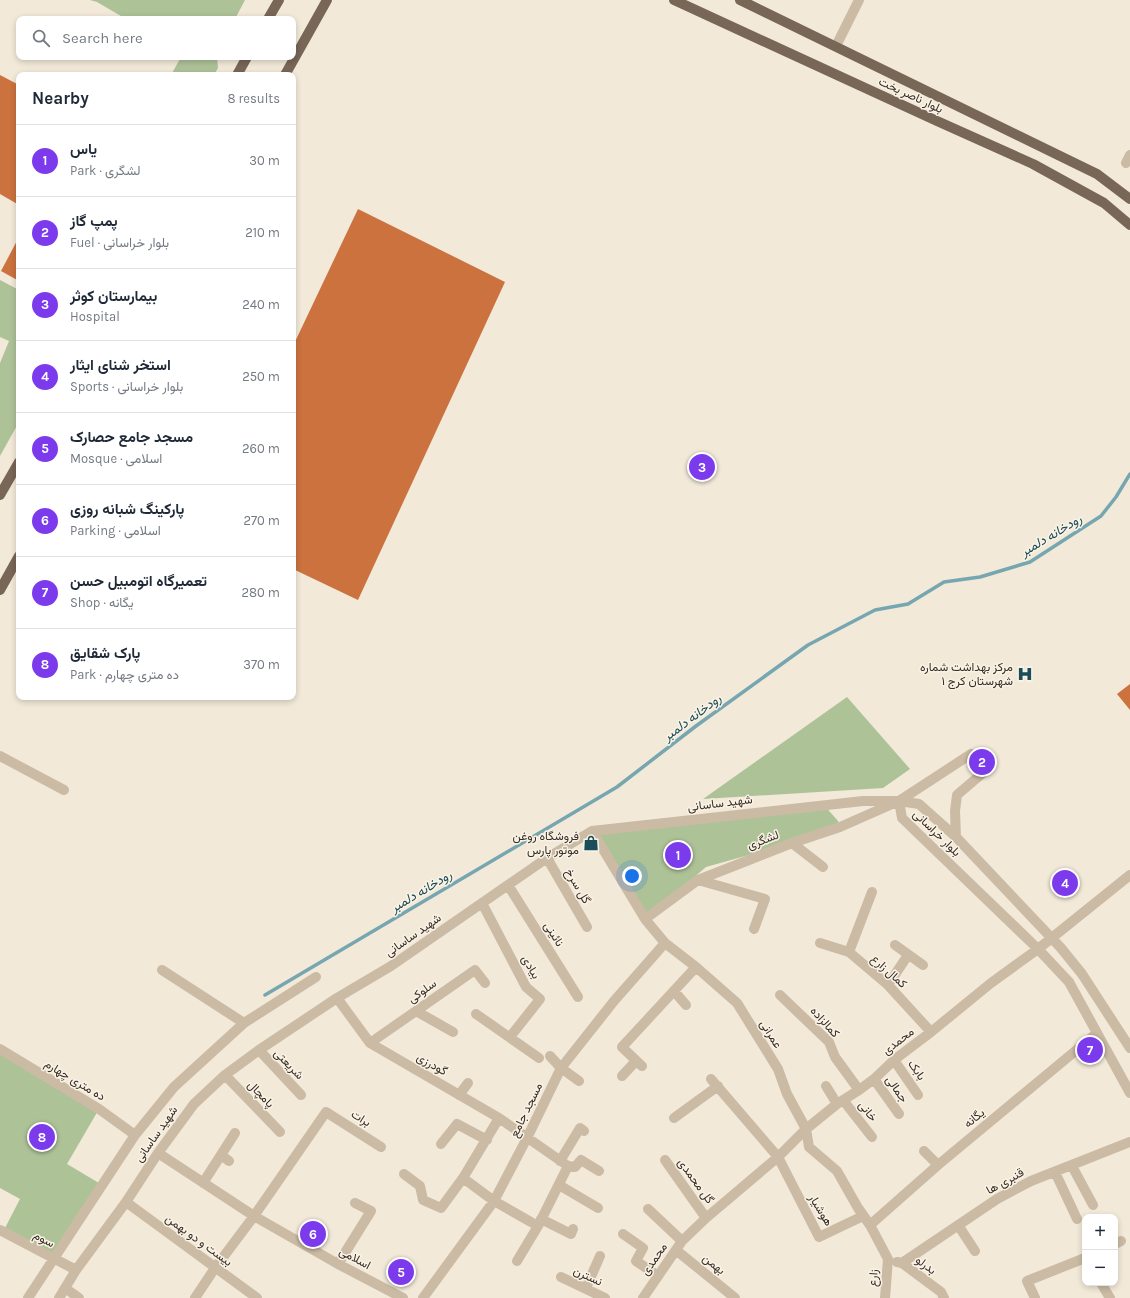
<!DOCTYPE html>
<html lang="en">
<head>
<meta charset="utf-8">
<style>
  :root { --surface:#fff; --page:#f2f2f3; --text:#1f2937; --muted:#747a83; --line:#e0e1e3; --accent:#7c3aed }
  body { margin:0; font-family:Karla,Vazirmatn,sans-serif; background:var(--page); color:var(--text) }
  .controls { position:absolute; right:12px; bottom:12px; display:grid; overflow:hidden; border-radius:8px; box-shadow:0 2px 6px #0003 }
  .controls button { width:36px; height:36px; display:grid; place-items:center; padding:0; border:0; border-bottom:1px solid var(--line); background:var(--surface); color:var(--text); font:20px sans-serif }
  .you { position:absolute; left:632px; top:876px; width:14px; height:14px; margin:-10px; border:3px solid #fff; border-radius:50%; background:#1a73e8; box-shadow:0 0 0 6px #1a73e833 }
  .badge { display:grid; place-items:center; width:26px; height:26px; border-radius:50%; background:var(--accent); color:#fff; font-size:13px; font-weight:700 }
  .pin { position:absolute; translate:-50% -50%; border:2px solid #fff; box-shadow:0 1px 4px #0006 }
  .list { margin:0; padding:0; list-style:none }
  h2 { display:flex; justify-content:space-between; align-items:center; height:52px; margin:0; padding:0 16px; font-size:17px }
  h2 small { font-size:13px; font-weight:400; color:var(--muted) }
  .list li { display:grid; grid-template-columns:26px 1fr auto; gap:12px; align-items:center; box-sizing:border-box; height:72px; padding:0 16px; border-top:1px solid var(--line) }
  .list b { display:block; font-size:15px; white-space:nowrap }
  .list p { margin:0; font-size:13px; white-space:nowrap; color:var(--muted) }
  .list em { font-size:13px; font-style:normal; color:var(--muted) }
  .icon { flex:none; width:22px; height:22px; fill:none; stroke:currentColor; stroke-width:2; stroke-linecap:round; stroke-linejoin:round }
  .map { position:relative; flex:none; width:1130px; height:1298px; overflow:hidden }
  .search { position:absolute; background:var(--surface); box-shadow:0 2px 6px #0003; left:16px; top:16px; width:280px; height:44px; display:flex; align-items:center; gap:10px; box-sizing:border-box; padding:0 14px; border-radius:8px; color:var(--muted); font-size:15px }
  .panel { position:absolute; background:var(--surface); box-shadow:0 2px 6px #0003; left:16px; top:72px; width:280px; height:628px; border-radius:8px }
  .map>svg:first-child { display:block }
  .green { fill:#aec298 }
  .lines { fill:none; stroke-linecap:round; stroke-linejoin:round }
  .stream { stroke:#76a6b0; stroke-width:3.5 }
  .building { fill:#cb723e }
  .minor { stroke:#cbbba4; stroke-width:10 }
  .major { stroke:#786656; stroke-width:10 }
  .labels { text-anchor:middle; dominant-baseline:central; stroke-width:3; stroke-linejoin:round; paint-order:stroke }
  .street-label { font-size:12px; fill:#362d26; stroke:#faf3e5 }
  .poi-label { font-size:12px; fill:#362d26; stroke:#faf3e5; text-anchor:end }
  .water-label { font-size:13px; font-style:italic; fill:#1a4c59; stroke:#faf3e5 }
</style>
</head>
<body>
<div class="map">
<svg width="1130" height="1298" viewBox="0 0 1130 1298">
  <rect width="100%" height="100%" fill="#f2e9d9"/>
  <path class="green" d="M90,0h155l-10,19h-109l-29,-17z
    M181,57h36l1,11 -4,7h-43z
    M0,280l19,10v132l-19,34v-93l9,-22 -9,-4z
    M847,697l63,72 -27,19 -180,11z
    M823,804l15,17 2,6 -48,16 -86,24 -61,52 -53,-88z
    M0,1053l99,56 -32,55 37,22 -48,71 -51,-29 15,-29 -20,-11z"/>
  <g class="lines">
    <path class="stream" d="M265,995l352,-208 79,-61 112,-81 67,-35 33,-6 36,-22 36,-5 50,-15 71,-46 15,-19 14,-23"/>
  </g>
  <path class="building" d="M0,75l19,10v120l-19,-11z
    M358,209l147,73 -147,318 -65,-31v-223z
    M19,237v44l-18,-10z
    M1130,684v26l-13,-16z"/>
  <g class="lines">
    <path class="minor" d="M838,42l21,-42
      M1126,163l4,-8
      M0,756l64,34
      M899,801l3,17 136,131 31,33 61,111
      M592,831l53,88 20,24 31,24 41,36 41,66 9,25 19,35 3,18 28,24 21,37 12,17 18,34
      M792,843l31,24
      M547,858l40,69
      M698,880l67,19 -11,30
      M508,885l70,112
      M482,903l44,84 14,12 -30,38
      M645,919l53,-39 94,-37 48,-16 59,-26 72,-47 14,17 -28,24 -2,16 1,26
      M820,943l29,9 39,33 43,47
      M895,945l28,20
      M849,952l23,-60
      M162,970l82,53
      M888,985l20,-30
      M674,991l12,14
      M780,995l49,47 6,15 24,33
      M337,998l33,45 129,75 69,48 7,1 6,-7 18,11
      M416,1011l37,21
      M476,1014l63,44
      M370,1043l105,-73 10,13
      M0,1049l99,60 36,26
      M259,1050l42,45
      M550,1056l11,12 18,13
      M894,1060l24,35
      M642,1066l-20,-19 74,-80
      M225,1075l55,57
      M622,1076l14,-15
      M711,1079l67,78 41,80 44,-21
      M874,1079l25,35
      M826,1086l11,18
      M459,1095l9,-12
      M843,1100l29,37
      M499,1118l-36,60 31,23 44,25
      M674,1118l44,-32
      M441,1144l16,-20 30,16
      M924,1151l14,14
      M158,1153l96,63 84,48 65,34
      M221,1155l8,6
      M665,1160l41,58
      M560,1161l20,-33 4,3
      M1072,1166l21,39
      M1055,1172l22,47
      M404,1174l16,12 3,14 18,8 22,-30
      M203,1183l32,-50
      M559,1185l39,23
      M126,1202l131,96
      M648,1209l34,32
      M541,1219l30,15 2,-5
      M870,1225l68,-60 159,-132
      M958,1225l17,26
      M0,1230l76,40
      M623,1234l20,14 -7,13 22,15
      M1115,1244l6,-3
      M676,1250l59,48
      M517,1261l21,-35 30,-60
      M897,1262l5,1 39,29 3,6
      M902,1263l95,-64 34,-18 99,-39
      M338,1264l33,-53 -16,-8
      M561,1277l44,21
      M1101,1283l9,15
      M65,1288l14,10
      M586,1288l14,-32
      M28,1298l107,-163 39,-48 70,-64 72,-46
      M59,1298l17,-28 50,-68 32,-49 36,-49 31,-29 34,-25 78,-52 54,-32 156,-108 45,-27 271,-30h36l20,3 37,33 105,111 21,26 48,74
      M195,1298l20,-30 39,-52 72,-104 55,35
      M423,1298l71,-97 33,-63 34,-70 53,-67 51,-58
      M643,1298l39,-57 24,-23 72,-61 28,-28 31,-25 22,-14 15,-11 20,-19 37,-28 60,-49 47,-34 92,-74
      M885,1298l3,-39
      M1035,1298l-8,-17 58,-23"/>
    <path class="major" d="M674,0l263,121 96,43 71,39 26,22
      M740,0l357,174 33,25
      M268,19l11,-19
      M237,75l10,-18
      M285,75l42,-75
      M0,495l19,-33
      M0,590l19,-34"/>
  </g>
  <defs>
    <symbol id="hospital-bare" viewBox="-9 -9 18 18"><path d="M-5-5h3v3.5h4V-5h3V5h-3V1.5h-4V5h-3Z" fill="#1a4c59" stroke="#faf3e5" stroke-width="2.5" paint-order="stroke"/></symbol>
    <symbol id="shop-bare" viewBox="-9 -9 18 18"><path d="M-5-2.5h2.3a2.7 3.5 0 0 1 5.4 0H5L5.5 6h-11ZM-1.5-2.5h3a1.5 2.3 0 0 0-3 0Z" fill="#1a4c59" stroke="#faf3e5" stroke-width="2.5" paint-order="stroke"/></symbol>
  </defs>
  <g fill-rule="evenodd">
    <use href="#hospital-bare" x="1014" y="663" width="22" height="22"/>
    <use href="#shop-bare" x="580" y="832" width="22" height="22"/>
  </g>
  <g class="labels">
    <g class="street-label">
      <text transform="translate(911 95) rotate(25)">بلوار ناصر بخت</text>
      <text transform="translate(720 803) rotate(-7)">شهید ساسانی</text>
      <text transform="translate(937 833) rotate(44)">بلوار خراسانی</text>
      <text transform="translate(763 840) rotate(-21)">لشگری</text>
      <text transform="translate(578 886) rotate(60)">گل سرخ</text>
      <text transform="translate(554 934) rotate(58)">نائینی</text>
      <text transform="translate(413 935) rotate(-35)">شهید ساسانی</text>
      <text transform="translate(531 967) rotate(60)">بیادی</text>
      <text transform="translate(889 971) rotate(42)">کمال زارع</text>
      <text transform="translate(422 991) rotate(-35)">سلوکی</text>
      <text transform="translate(825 1022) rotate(48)">کمالزاده</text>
      <text transform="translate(771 1034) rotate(58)">عمرانی</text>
      <text transform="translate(898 1041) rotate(-38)">محمدی</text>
      <text transform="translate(289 1064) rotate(46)">شریعتی</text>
      <text transform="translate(432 1064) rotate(30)">گودرزی</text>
      <text transform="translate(917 1070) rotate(55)">بابک</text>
      <text transform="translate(75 1080) rotate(31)">ده متری چهارم</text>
      <text transform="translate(897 1089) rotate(55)">جمالی</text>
      <text transform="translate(261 1094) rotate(46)">پامچال</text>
      <text transform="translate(526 1110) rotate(-64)">مسجد جامع</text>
      <text transform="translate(868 1111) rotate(52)">خانی</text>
      <text transform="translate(361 1118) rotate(32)">برات</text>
      <text transform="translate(974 1118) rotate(-40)">یگانه</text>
      <text transform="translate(156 1134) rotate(-55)">شهید ساسانی</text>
      <text transform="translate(696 1181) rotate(54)">گل محمدی</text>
      <text transform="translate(1005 1181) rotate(-29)">قنبری ها</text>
      <text transform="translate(821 1210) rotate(59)">هوشیار</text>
      <text transform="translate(44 1239) rotate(28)">سوم</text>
      <text transform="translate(199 1240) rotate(36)">بیست و دو بهمن</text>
      <text transform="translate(355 1258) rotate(28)">اسلامی</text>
      <text transform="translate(654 1259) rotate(-55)">محمدی</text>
      <text transform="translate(714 1264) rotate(39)">بهمن</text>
      <text transform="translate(926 1265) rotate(37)">بدرلو</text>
      <text transform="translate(588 1276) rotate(25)">نسترن</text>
      <text transform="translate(873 1278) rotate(-86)">زارع</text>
    </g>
    <g class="poi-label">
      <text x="1013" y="667">مرکز بهداشت شماره<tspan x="1013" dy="14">۱ شهرستان کرج</tspan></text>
      <text x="579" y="836">فروشگاه روغن<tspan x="579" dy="14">موتور پارس</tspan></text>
    </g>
    <g class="water-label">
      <text transform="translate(1051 535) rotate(-31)">رودخانه دلمبر</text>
      <text transform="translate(692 717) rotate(-37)">رودخانه دلمبر</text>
      <text transform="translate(421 891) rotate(-31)">رودخانه دلمبر</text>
    </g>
  </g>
</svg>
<div class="controls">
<button>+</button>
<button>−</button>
</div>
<div class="you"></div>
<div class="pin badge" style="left:678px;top:855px">1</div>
<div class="pin badge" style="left:982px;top:762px">2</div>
<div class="pin badge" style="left:702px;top:467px">3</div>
<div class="pin badge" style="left:1065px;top:883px">4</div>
<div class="pin badge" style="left:401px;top:1272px">5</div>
<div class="pin badge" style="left:313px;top:1234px">6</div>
<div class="pin badge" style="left:1090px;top:1050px">7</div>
<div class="pin badge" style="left:42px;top:1137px">8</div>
<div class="search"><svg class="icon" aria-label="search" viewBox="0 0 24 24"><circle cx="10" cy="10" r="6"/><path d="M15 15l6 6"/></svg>Search here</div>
<section class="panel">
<h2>Nearby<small>8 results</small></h2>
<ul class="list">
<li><span class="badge">1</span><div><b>یاس</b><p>Park · لشگری</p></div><em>30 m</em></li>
<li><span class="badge">2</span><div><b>پمپ گاز</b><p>Fuel · بلوار خراسانی</p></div><em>210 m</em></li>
<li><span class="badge">3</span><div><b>بیمارستان کوثر</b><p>Hospital</p></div><em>240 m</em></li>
<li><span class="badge">4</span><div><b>استخر شنای ایثار</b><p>Sports · بلوار خراسانی</p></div><em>250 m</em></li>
<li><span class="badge">5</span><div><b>مسجد جامع حصارک</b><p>Mosque · اسلامی</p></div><em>260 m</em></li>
<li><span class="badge">6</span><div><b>پارکینگ شبانه روزی</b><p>Parking · اسلامی</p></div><em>270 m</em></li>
<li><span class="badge">7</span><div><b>تعمیرگاه اتومبیل حسن</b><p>Shop · یگانه</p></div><em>280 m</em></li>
<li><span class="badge">8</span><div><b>پارک شقایق</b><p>Park · ده متری چهارم</p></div><em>370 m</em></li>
</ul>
</section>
</div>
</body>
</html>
